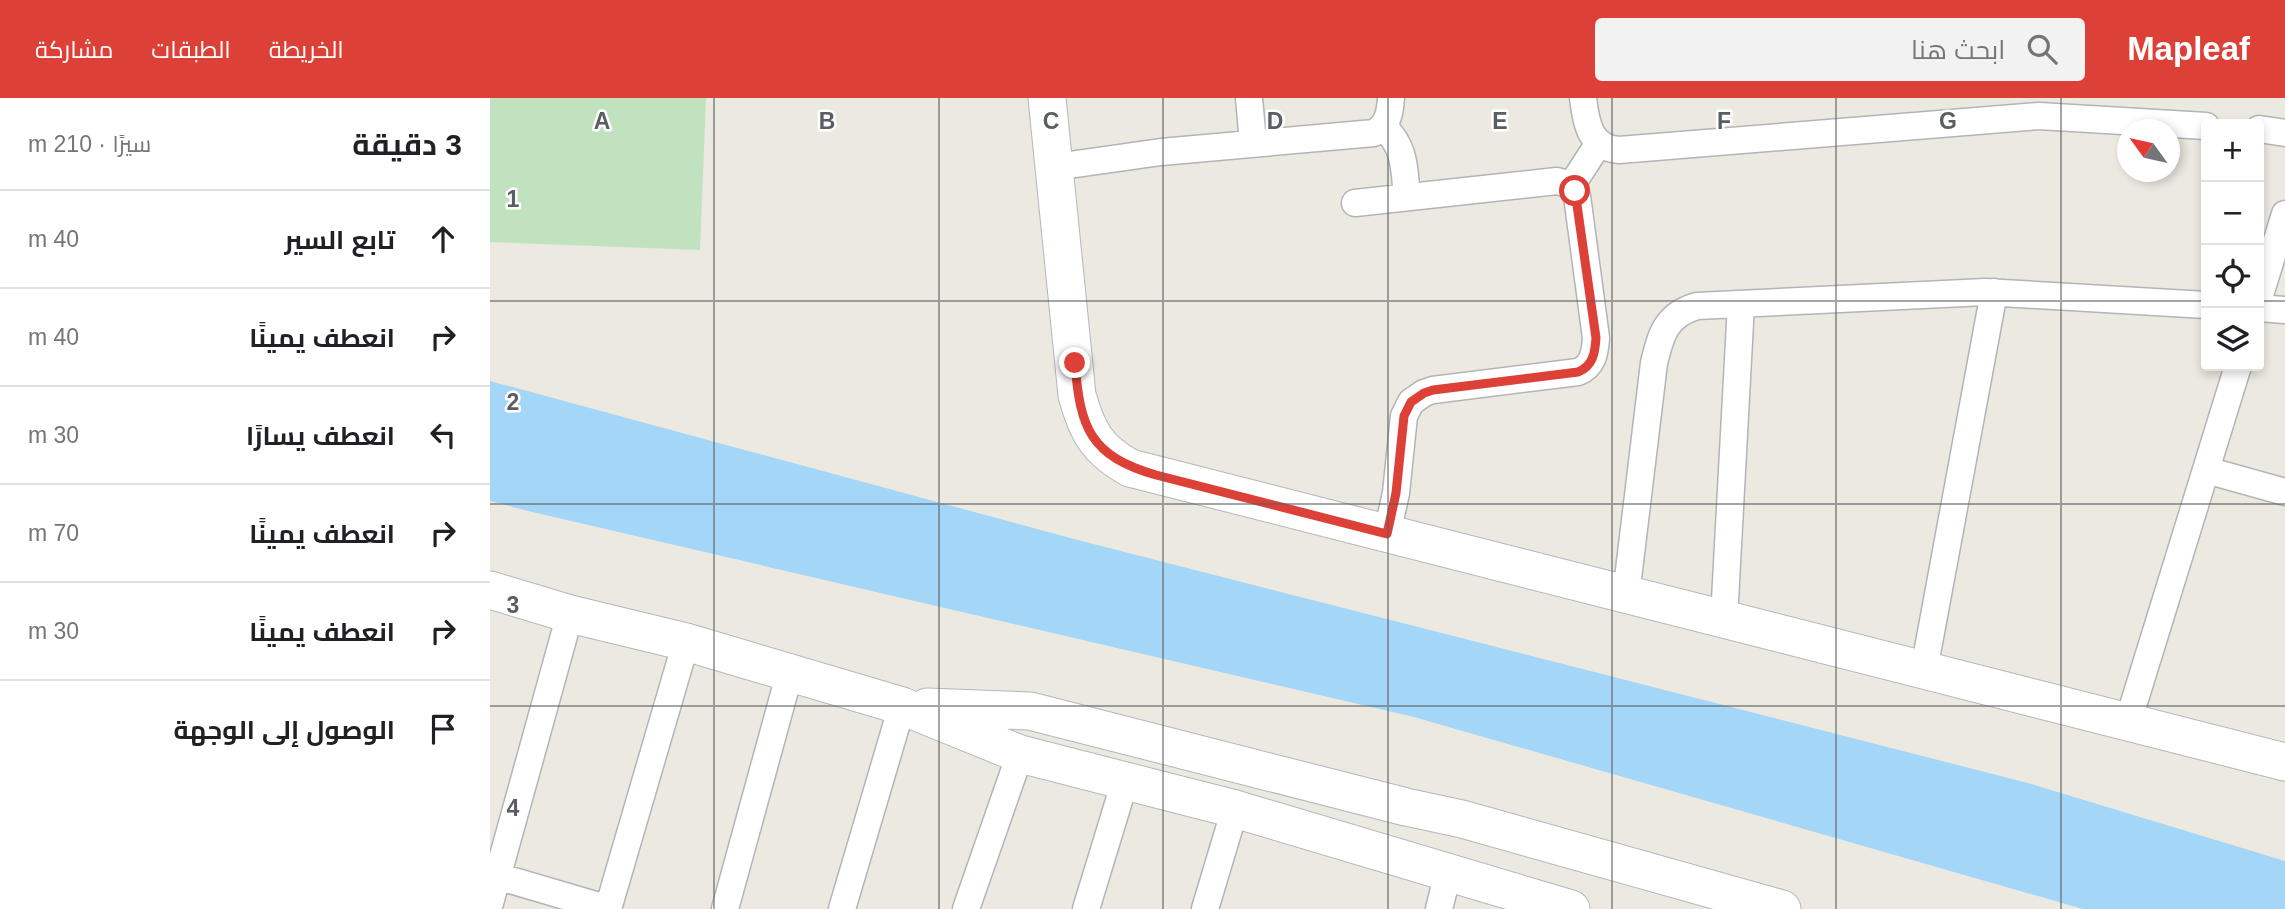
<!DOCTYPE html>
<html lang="ar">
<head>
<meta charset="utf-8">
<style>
  :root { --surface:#fff; --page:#f2f2f2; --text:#202124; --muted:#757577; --line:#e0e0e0; --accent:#dc4037 }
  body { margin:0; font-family:Arial,Cairo,sans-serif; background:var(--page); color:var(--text); direction:rtl }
  .controls { position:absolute; right:21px; top:21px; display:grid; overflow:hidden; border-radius:7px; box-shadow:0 4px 10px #0003 }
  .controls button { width:63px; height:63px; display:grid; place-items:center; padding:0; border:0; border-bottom:2px solid var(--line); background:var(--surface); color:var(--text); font:35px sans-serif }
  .compass { position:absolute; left:1627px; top:21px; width:63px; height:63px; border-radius:50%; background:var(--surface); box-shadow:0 4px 10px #0003; rotate:303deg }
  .stop { position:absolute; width:21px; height:21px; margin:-16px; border:5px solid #dc4037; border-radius:50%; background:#fff }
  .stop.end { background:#dc4037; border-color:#fff; box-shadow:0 2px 7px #0008 }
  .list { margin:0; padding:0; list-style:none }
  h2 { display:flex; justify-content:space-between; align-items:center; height:91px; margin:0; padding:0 28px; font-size:30px }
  h2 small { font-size:23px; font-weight:400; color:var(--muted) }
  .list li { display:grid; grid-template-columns:46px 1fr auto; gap:21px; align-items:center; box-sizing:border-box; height:98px; padding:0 28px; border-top:2px solid var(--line) }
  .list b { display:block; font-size:26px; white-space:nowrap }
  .list em { font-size:23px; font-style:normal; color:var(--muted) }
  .icon { flex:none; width:38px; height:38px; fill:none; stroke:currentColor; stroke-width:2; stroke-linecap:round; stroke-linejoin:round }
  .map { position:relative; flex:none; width:1795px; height:811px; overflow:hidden; direction:ltr }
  header { display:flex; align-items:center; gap:42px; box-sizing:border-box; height:98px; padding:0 35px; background:var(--accent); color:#fff }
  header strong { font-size:33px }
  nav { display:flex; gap:38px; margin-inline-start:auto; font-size:24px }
  .search { width:490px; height:63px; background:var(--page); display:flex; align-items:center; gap:18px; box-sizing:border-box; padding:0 24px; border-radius:7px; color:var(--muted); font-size:26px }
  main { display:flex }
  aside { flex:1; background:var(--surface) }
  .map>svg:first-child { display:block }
  .green { fill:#c0e2bf }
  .water { fill:#a4d6f8 }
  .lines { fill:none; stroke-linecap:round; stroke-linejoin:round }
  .street-casing { stroke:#b2b4b8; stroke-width:29 }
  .secondary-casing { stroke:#b3b6bb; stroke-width:39 }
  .street { stroke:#fff; stroke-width:26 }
  .secondary { stroke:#fff; stroke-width:37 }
  .route { stroke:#dc4037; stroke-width:9 }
  .grid { fill:none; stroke:#5a5d61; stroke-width:2; stroke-opacity:0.55 }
  .grid-label { font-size:23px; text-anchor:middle; font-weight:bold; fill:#5a5d61; stroke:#fff; stroke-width:5; stroke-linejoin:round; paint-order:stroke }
</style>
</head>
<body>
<header>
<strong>Mapleaf</strong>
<div class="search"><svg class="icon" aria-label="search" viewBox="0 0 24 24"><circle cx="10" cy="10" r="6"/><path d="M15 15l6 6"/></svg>ابحث هنا</div>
<nav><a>الخريطة</a><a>الطبقات</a><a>مشاركة</a></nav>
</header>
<main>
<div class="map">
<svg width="1795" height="811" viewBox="0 0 1795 811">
  <rect width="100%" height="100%" fill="#ece9e1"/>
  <path class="green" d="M0,0h216l-6,152 -210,-8z"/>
  <path class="water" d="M0,283l584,158 954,244 257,78v48h-202l-669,-192 -886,-206 -38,-10z"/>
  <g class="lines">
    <defs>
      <path id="street" d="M759,0l4,45
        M1093,0c3,25 7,50 36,52l420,-34 167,10
        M893,28c23,22 21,42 24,71
        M1769,31l26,4
        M565,69l106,-15 213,-19c14,-8 16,-20 17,-35
        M1081,88l28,-43
        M865,105l202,-22 11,3 9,12 19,142c-1,15 -3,28 -18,34l-145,18 -9,3 -13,9 -7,14 -8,77 -9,41
        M1769,200l26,-84
        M1769,210l26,2
        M1716,372l79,22
        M1136,497l28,-232c7,-29 12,-48 43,-57l288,-14 221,13
        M1234,521l17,-315
        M1434,572l70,-378
        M1638,624l110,-356
        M0,776l119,35
        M0,805l80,-289
        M118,811l78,-267
        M235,811l65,-237
        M352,811l60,-203
        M476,811l54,-155
        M596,811l39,-128
        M715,811l30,-100
        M949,811l9,-36"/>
      <path id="secondary" d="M557,0l30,297c10,36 19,54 53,73l1155,294
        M0,492l80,24 116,28 216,64 118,48 215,55 336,100
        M437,609l103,4 376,96 56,12 320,90"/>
    </defs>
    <use href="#street" class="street-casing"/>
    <use href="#secondary" class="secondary-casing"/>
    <use href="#street" class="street"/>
    <use href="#secondary" class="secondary"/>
  </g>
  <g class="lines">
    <path class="route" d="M585,265c5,65 15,93 81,112l231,59 9,-41 8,-77 7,-14 13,-9 9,-3 145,-18c15,-6 17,-19 18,-34l-21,-147"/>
  </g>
  <path class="grid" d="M224,0v811M449,0v811M673,0v811M898,0v811M1122,0v811M1346,0v811M1571,0v811M0,203h1716M1769,203h26M0,406h1795M0,608h1795"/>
  <g class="grid-label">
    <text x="112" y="31">A</text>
    <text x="337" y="31">B</text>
    <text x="561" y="31">C</text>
    <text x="785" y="31">D</text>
    <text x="1010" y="31">E</text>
    <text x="1234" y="31">F</text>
    <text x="1458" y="31">G</text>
    <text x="23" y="109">1</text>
    <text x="23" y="312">2</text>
    <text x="23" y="515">3</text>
    <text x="23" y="718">4</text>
  </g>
</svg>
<div class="controls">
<button>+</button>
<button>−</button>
<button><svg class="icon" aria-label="locate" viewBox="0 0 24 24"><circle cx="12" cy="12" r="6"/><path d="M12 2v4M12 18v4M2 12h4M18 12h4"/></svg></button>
<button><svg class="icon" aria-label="layers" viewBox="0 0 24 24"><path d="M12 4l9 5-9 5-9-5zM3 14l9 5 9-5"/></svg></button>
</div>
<svg class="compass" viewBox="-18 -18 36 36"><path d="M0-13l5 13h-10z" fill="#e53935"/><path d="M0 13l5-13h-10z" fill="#757577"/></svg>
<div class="stop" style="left:1085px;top:93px"></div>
<div class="stop end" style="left:585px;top:265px"></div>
</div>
<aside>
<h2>3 دقيقة<small>سيرًا · 210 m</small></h2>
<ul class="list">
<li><svg class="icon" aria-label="ahead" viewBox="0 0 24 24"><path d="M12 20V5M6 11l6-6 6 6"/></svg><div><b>تابع السير</b></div><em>40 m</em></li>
<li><svg class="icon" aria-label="right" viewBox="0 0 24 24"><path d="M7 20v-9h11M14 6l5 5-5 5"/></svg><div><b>انعطف يمينًا</b></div><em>40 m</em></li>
<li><svg class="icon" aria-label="left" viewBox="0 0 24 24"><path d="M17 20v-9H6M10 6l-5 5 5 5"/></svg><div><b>انعطف يسارًا</b></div><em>30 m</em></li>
<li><svg class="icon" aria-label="right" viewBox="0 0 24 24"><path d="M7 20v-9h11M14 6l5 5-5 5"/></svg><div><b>انعطف يمينًا</b></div><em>70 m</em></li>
<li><svg class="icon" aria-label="right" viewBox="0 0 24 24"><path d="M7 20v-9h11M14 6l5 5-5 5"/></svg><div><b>انعطف يمينًا</b></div><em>30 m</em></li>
<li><svg class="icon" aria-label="arrive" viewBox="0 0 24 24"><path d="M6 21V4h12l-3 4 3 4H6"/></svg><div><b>الوصول إلى الوجهة</b></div></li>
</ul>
</aside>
</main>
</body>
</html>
